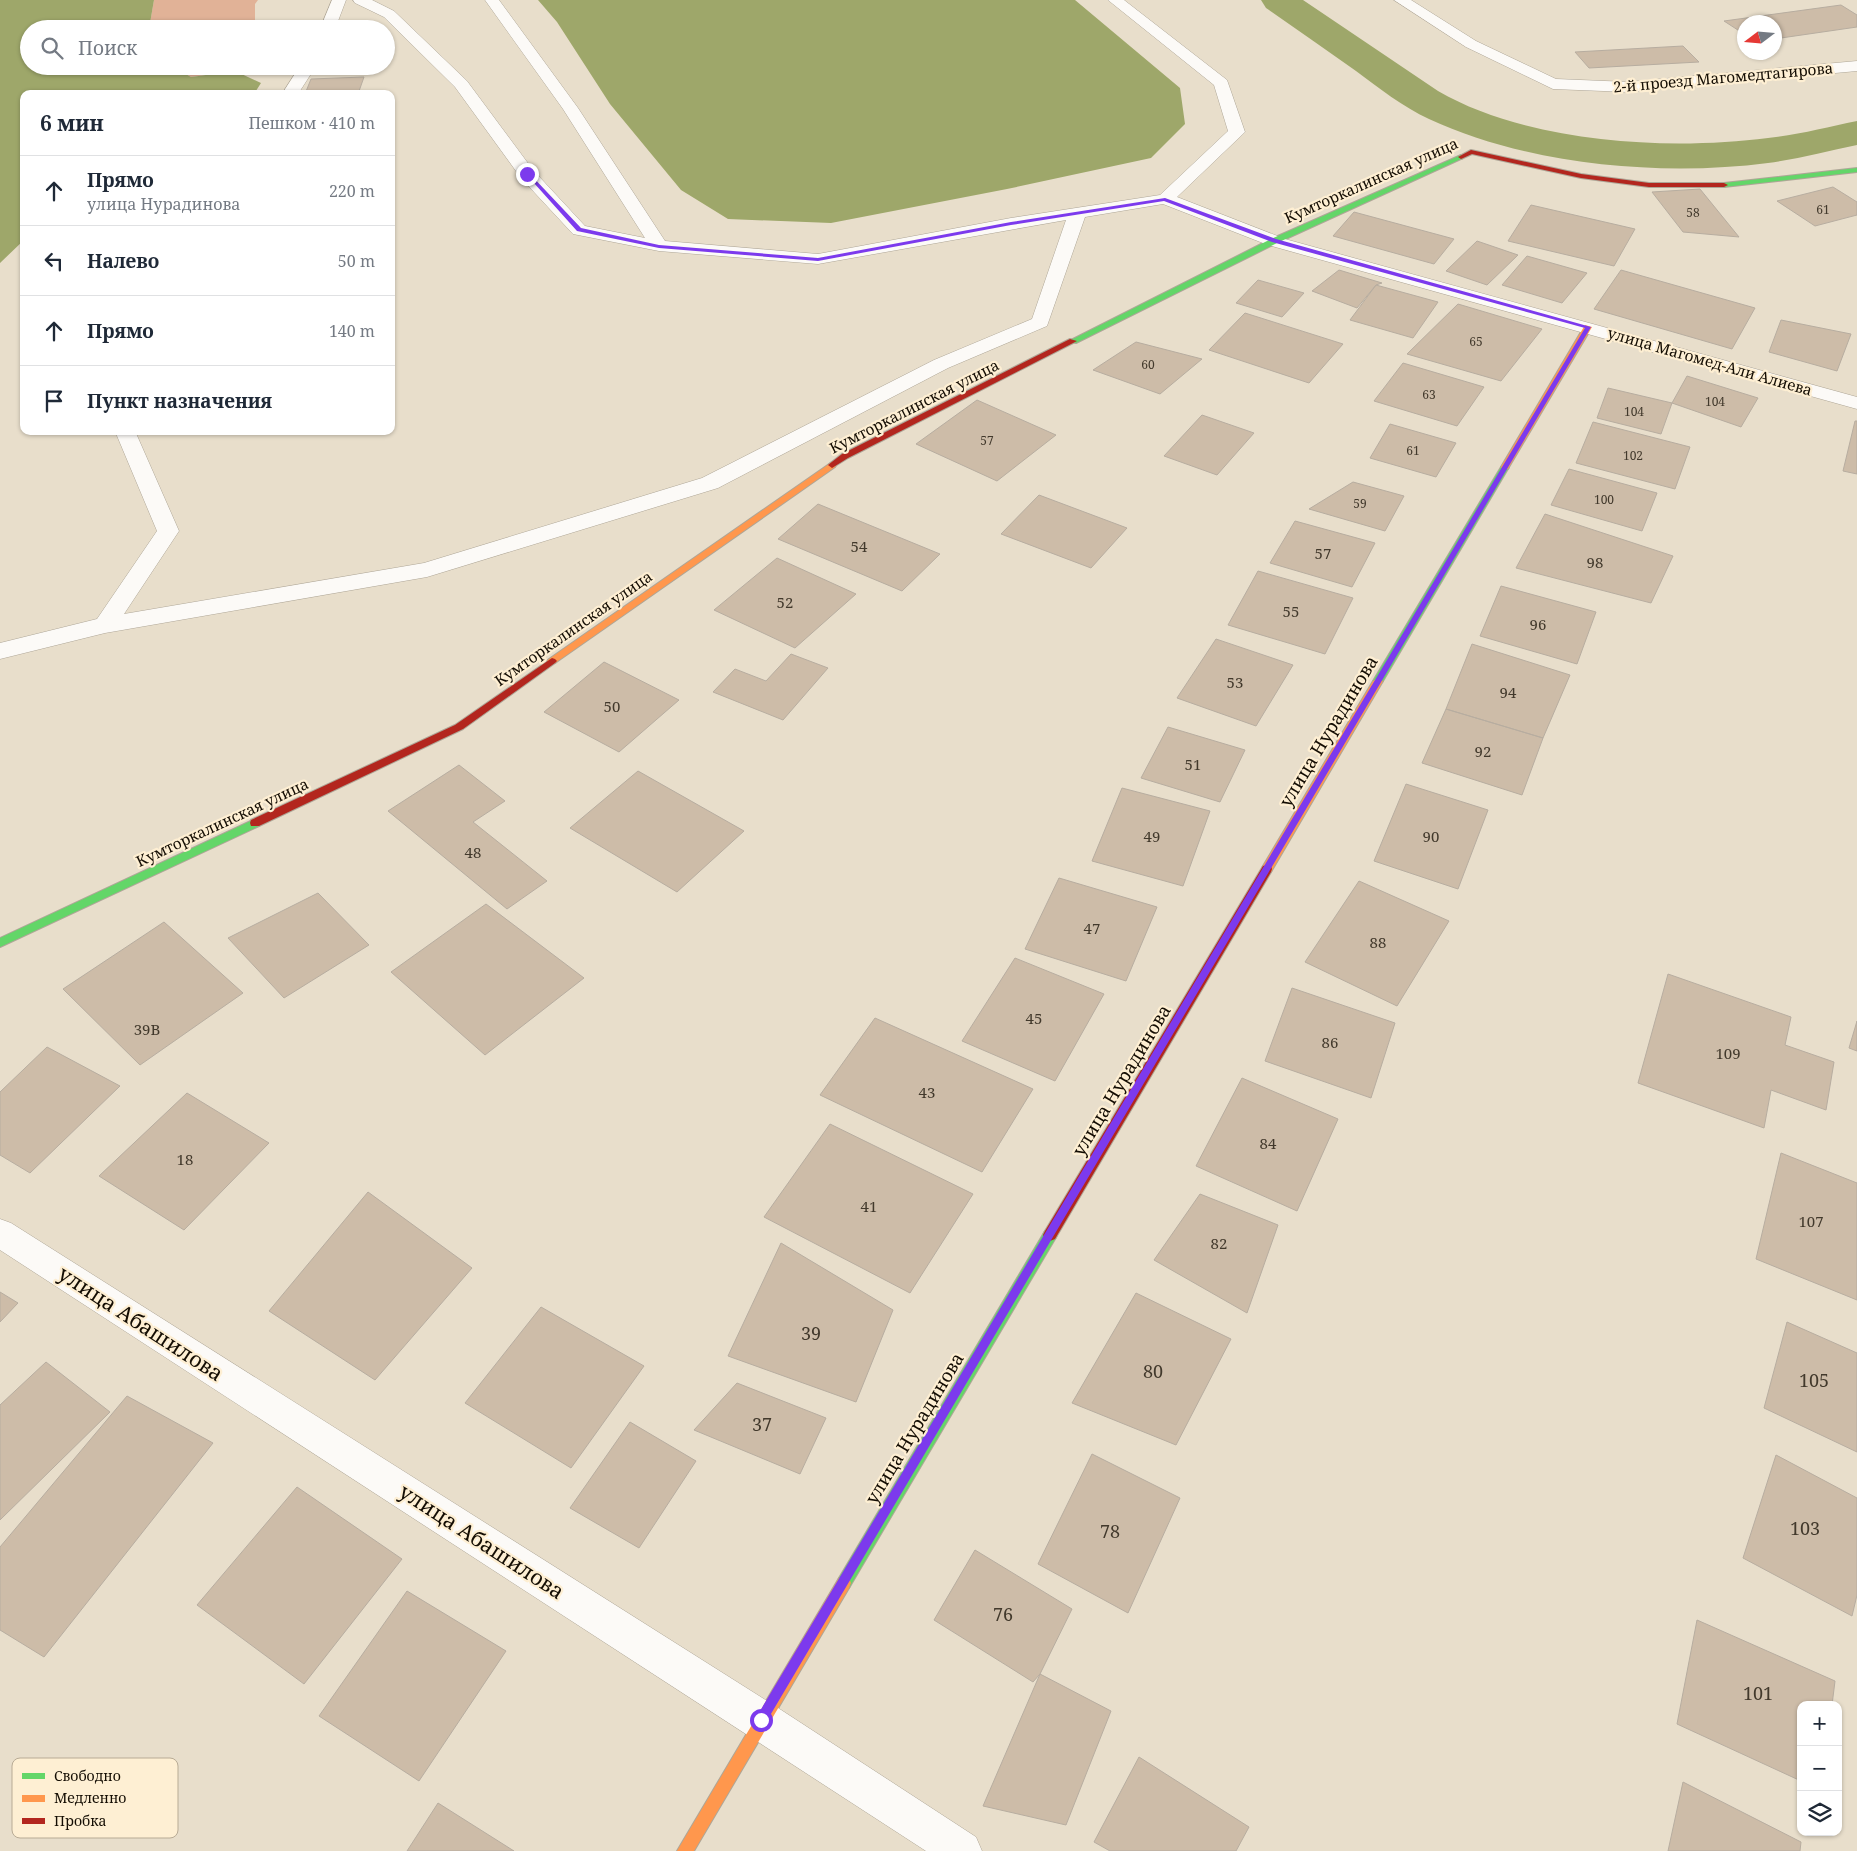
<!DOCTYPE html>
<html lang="ru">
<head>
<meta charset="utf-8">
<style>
  :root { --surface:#fff; --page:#f6f6f7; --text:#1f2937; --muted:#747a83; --line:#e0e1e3 }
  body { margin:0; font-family:"Noto Serif",serif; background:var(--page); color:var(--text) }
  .controls { position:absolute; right:15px; bottom:15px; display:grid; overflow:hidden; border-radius:10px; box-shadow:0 1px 4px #0004 }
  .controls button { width:45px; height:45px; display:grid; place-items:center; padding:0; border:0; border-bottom:1px solid var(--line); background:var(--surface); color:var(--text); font:25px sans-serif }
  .compass { position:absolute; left:1737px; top:15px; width:45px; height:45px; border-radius:50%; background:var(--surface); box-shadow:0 1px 4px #0004; rotate:254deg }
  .stop { position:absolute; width:15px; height:15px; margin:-11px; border:4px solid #7c3aed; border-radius:50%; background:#fff }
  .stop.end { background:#7c3aed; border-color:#fff; box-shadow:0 1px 5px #0008 }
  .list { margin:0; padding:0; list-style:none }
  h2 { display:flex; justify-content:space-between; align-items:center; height:65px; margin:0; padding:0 20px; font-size:21px }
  h2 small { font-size:16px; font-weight:400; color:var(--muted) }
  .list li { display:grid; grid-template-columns:32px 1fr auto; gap:15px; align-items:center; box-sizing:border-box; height:70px; padding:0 20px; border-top:1px solid var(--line) }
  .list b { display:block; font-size:19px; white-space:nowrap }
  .list p { margin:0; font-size:16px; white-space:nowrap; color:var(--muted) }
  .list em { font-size:16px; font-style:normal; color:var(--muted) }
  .icon { flex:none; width:28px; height:28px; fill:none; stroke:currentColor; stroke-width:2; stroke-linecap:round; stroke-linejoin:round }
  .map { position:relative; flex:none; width:1857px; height:1851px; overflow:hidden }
  .search { position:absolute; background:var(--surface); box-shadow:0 1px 4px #0004; left:20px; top:20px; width:375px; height:55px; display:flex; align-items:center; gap:12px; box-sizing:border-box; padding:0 18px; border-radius:28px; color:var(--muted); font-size:19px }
  .panel { position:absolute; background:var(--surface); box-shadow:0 1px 4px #0004; left:20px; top:90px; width:375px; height:345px; border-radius:10px }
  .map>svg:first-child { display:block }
  .forest { fill:#e1b297 }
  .water { fill:#9ea76a }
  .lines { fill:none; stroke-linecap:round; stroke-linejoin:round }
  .canal { fill:#9ea76a; fill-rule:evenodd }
  .building { fill:#cdbca8; stroke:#b7ada0 }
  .lane-casing { stroke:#aea697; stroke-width:1 }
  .street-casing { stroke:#aea697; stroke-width:1 }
  .fast-casing { stroke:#aea697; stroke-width:2 }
  .slow-casing { stroke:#aea697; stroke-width:2 }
  .jam-casing { stroke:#aea697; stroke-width:2 }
  .lane { fill:#fcfaf7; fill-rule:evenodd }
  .street { fill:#fcfaf7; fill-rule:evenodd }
  .fast { fill:#63d668; fill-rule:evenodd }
  .slow { fill:#ff974d; fill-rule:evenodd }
  .jam { fill:#b3261e; fill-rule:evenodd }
  .route { fill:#7c3aed }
  .labels { text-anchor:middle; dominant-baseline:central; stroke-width:4.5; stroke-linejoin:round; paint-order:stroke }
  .far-number-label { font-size:12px; fill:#42392c }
  .far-street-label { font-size:15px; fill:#140d03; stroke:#feefd3 }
  .number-label { font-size:15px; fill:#42392c }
  .street-label { font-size:18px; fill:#140d03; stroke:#feefd3 }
  .near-number-label { font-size:18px; fill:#42392c }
  .near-street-label { font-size:21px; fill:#140d03; stroke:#feefd3 }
  .key { fill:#feefd3; stroke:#b8ab95; stroke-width:1 }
  .key-label { font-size:14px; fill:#140d03 }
</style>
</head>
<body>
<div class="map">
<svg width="1857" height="1851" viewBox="0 0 1857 1851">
  <rect width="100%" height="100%" fill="#e8decb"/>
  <path class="forest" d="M154,0h104l-3,4v17l11,8h-117z
    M172,66h70l-7,5 -44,6z"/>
  <path class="water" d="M0,0h154l-5,29h-120v37h143l19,11 44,-6 26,12 -7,11h-230v146l-24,23z
    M538,0h537l105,88 5,36 -34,34 -144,31 -176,34 -103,-4 -47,-29 -71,-86 -53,-82z"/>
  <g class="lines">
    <path class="canal" d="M1261,0h42l135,91c90,52 228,60 330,47 30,-3 59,-11 89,-17v24c-30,6 -59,14 -89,18 -108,14 -240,2 -339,-44 -26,-12 -50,-31 -73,-48 -30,-21 -60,-42 -90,-63z"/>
  </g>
  <path class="building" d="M1841,5l16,10v12l-83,12v-17h-30v12l-20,-13z
    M1683,46l16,16 -110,6 -14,-16z
    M364,77l-6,17h-53l6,-15z
    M1833,187l24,15v13l-42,11 -38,-25z
    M1700,189l39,48 -56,-5 -31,-40z
    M1531,205l104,24 -21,37 -106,-25z
    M1354,212l100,27 -20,25 -101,-28z
    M1477,241l41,14 -31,30 -41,-14z
    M1527,256l60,17 -25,30 -60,-18z
    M1339,270l43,13 -6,2 -19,23 -45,-17z
    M1621,270l134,38 -23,41 -138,-40z
    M1258,280l46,13 -22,24 -46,-14z
    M1376,285l62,17 -25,36 -63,-18z
    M1458,304l84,25 -41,52 -94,-27z
    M1245,313l98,31 -34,39 -100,-33z
    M1781,320l70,14 -14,37 -68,-19z
    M1136,342l66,17 -42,35 -67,-24z
    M1403,363l81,24 -27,39 -83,-25z
    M1687,376l71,22 -17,29 -69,-24z
    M1608,388l64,15 -11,31 -64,-16z
    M977,400l79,35 -59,46 -81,-37z
    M1202,415l52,18 -37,42 -53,-19z
    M1855,421h2v53l-14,-3z
    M1593,422l97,25 -15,42 -99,-26z
    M1390,424l66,19 -20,34 -66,-19z
    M1569,469l88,24 -15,38 -91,-26z
    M1353,482l51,14 -19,35 -76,-22z
    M1039,495l88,33 -36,40 -90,-34z
    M818,504l122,50 -38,37 -124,-52z
    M1545,514l128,42 -22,47 -135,-35z
    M1295,521l80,22 -23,44 -82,-24z
    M777,558l79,36 -61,54 -81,-38z
    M1258,571l95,27 -28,56 -97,-29z
    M1501,586l95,26 -19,52 -97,-28z
    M1216,639l77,26 -37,61 -79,-28z
    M1472,644l98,31 -27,63 -97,-29z
    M791,654l37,14 -45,52 -70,-28 22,-23 31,12z
    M604,662l75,38 -60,52 -75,-40z
    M1446,709l97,29 -21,57 -100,-32z
    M1168,727l77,23 -25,52 -79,-24z
    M459,765l46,36 -32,21 74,59 -40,28 -119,-98z
    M638,771l106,60 -67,61 -107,-64z
    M1406,784l82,26 -30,79 -84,-28z
    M1122,788l88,23 -27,75 -91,-25z
    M1059,878l98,29 -31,74 -101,-32z
    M1359,881l90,40 -52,85 -92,-44z
    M318,893l51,52 -85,53 -56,-60z
    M486,904l98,74 -99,77 -94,-83z
    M164,922l79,71 -103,72 -77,-76z
    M1015,958l89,36 -49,87 -93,-40z
    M1668,974l123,43 -6,28 49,17 -8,48 -55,-20 -7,38 -126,-45z
    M1292,988l103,35 -24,75 -106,-37z
    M875,1018l158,71 -51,83 -162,-77z
    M1857,1021v30l-8,-3z
    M47,1047l73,39 -90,87 -30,-18v-63z
    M1242,1078l96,41 -41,92 -101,-45z
    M187,1093l82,50 -85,87 -85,-54z
    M830,1124l143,70 -63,99 -146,-76z
    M1781,1153l76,30v117l-101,-41z
    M368,1192l104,76 -97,112 -106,-69z
    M1200,1194l78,31 -31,88 -93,-53z
    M781,1243l112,67 -37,92 -128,-46z
    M0,1292l18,11 -18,19z
    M1136,1293l95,46 -55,106 -104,-42z
    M541,1307l103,59 -73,102 -106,-65z
    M1787,1322l70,31v99l-93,-44z
    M46,1362l64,50 -110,108v-115z
    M737,1383l89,35 -26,56 -106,-44z
    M127,1396l86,47 -169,214 -44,-27v-83z
    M630,1422l66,39 -57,87 -69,-40z
    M1092,1454l88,44 -52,115 -90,-49z
    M1776,1455l81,43v97l-5,21 -109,-58z
    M297,1487l105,72 -98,125 -107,-79z
    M975,1550l97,59 -32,65 -7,8 -99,-62z
    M407,1591l99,60 -87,130 -100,-65z
    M1697,1620l138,61 -3,24h-31v76l-124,-57z
    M1040,1674l71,37 -45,114 -83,-19z
    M1139,1757l110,70 -13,24h-126l-16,-9z
    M1683,1782l118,60 -1,9h-132z
    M438,1803l76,48h-107z"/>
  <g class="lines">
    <defs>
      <path id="lane" d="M332,0h14l-11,29h-15z
        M353,0h19l22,11 73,70 66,89 52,56 60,12 -82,-129 -78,-109h14l79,108 87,133 153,13 193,-36 149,-23 68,-64 -14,-46 -106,-85h16l103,80 18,52 -68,65 103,40 3,4 -3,4 -6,1 -6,-1 -105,-41 -78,13 -38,109 -99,42 -230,120 -291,89 -322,56 -105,26v-16l97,-24 60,-88 -42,-100h20l44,100 -55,83 300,-51 278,-85 232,-118 98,-41 34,-99 -248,44 -159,-13 -86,-17 -52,-56 -66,-91 -71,-70 -29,-14z
        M300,66h16l-18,28h-16z"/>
      <path id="street" d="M1394,0h17l65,41 80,38 73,3 228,-21v10l-228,21 -76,-3 -87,-42z
        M1274,236l583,161v12l-589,-164 -3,-4 3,-4z
        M0,1219l11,4 764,483 201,131 6,14h-56l-926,-601z"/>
      <path id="fast" d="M1461,155l2,1v2l-186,85 -201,100 -7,-2 202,-102z
        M1857,168v4l-133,15 -4,-2 4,-2z
        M1505,464l4,3 -126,214 -2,2h-6l-2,-2 128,-214z
        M255,819l4,1 1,3 -1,3 -259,121v-9z
        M1050,1229l5,2 2,4 -2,4 -206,349 -5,2 -5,-2 -2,-5 2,-5 206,-347z"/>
      <path id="slow" d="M1585,325l7,2 -83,140 -1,2h-6l-1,-2z
        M832,462l4,3 -1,2 -280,196h-6l-2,-2 2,-2z
        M1378,678l5,3 -112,191h-8l-1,-3 1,-3 110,-185z
        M844,1576l5,2 2,5 -2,5 -155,263h-17l162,-273z"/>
      <path id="jam" d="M1471,150l110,24 68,9h75l4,2 -4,2h-75l-68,-9 -109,-24 -11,5 -3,-2z
        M1070,339l7,2 -229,117 -16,10 -4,-3 14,-11z
        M552,658l3,1 2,2 -2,2 -92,66 -204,97h-8l-1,-3 1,-3 204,-95z
        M1267,865l4,1 1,3 -1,3 -216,367 -5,2 -5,-2 -2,-4 2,-4 218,-365z"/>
    </defs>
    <use href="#lane" class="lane-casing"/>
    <use href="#street" class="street-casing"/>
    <use href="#fast" class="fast-casing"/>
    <use href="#slow" class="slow-casing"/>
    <use href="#jam" class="jam-casing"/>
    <use href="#lane" class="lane"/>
    <use href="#street" class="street"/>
    <use href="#fast" class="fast"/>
    <use href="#slow" class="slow"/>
    <use href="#jam" class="jam"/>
  </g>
  <path class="route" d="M525,173h4l52,55 78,17 159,13 193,-36 154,-24 111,41 315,88 -826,1397 -4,2 -4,-2 -1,-4 1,-4 828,-1388 -313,-86 -108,-41 -153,24 -193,36 -159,-13 -82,-17z"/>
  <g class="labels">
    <g class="far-number-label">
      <text x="1823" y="209">61</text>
      <text x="1693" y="212">58</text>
      <text x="1476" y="341">65</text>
      <text x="1148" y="364">60</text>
      <text x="1429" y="394">63</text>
      <text x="1715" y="401">104</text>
      <text x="1634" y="411">104</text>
      <text x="987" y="440">57</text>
      <text x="1413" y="450">61</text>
      <text x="1633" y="455">102</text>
      <text x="1604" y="499">100</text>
      <text x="1360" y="503">59</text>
    </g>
    <g class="far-street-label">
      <text transform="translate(1723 77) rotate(-5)">2-й проезд Магомедтагирова</text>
      <text transform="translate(1371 180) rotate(-24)">Кумторкалинская улица</text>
      <text transform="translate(1710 361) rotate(16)">улица Магомед-Али Алиева</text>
      <text transform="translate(914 406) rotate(-27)">Кумторкалинская улица</text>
      <text transform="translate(573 628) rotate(-35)">Кумторкалинская улица</text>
      <text transform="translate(222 822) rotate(-25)">Кумторкалинская улица</text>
    </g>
    <g class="number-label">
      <text x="859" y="546">54</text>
      <text x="1323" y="553">57</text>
      <text x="1595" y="562">98</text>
      <text x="785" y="602">52</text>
      <text x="1291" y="611">55</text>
      <text x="1538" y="624">96</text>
      <text x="1235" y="682">53</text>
      <text x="1508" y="692">94</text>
      <text x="612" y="706">50</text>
      <text x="1483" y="751">92</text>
      <text x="1193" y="764">51</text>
      <text x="1152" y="836">49</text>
      <text x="1431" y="836">90</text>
      <text x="473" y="852">48</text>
      <text x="1092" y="928">47</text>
      <text x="1378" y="942">88</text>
      <text x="1034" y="1018">45</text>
      <text x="147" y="1029">39В</text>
      <text x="1330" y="1042">86</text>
      <text x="1728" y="1053">109</text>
      <text x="927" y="1092">43</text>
      <text x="1268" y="1143">84</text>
      <text x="185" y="1159">18</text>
      <text x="869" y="1206">41</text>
      <text x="1811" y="1221">107</text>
      <text x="1219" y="1243">82</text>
    </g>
    <g class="street-label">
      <text transform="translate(1328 731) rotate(-59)">улица Нурадинова</text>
      <text transform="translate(1121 1080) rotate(-59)">улица Нурадинова</text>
      <text transform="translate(914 1428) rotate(-59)">улица Нурадинова</text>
    </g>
    <g class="near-number-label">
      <text x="811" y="1333">39</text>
      <text x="1153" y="1371">80</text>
      <text x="1814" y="1380">105</text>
      <text x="762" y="1424">37</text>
      <text x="1805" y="1528">103</text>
      <text x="1110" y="1531">78</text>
      <text x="1003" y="1614">76</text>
      <text x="1758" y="1693">101</text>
    </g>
    <g class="near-street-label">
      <text transform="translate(141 1323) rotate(33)">улица Абашилова</text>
      <text transform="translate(482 1541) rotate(33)">улица Абашилова</text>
    </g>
  </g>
  <rect x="12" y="1758" width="166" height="80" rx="8" class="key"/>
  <rect x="22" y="1773" width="23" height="6" fill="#63d668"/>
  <rect x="22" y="1795" width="23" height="7" fill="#ff974d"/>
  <rect x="22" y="1818" width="23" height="6" fill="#b3261e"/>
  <g class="key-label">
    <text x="54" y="1781">Свободно</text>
    <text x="54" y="1803">Медленно</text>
    <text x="54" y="1826">Пробка</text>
  </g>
</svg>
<div class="controls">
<button>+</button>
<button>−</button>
<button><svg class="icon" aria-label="layers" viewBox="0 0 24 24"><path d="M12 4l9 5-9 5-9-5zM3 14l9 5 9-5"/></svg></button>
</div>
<svg class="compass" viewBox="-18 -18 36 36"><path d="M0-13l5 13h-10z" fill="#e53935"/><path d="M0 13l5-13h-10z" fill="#747a83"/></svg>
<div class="stop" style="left:761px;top:1720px"></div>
<div class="stop end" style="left:527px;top:174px"></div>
<div class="search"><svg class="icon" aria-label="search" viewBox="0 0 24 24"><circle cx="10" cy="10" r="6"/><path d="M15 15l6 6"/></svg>Поиск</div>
<section class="panel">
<h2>6 мин<small>Пешком · 410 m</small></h2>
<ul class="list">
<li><svg class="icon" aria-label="ahead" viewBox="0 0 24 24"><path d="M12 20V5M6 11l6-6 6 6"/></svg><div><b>Прямо</b><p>улица Нурадинова</p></div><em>220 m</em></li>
<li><svg class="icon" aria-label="left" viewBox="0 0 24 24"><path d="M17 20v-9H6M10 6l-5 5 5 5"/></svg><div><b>Налево</b></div><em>50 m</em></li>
<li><svg class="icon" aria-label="ahead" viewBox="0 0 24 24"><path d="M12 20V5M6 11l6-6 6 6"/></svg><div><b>Прямо</b></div><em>140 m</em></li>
<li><svg class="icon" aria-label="arrive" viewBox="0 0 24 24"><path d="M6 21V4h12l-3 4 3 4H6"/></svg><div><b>Пункт назначения</b></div></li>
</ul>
</section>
</div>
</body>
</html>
